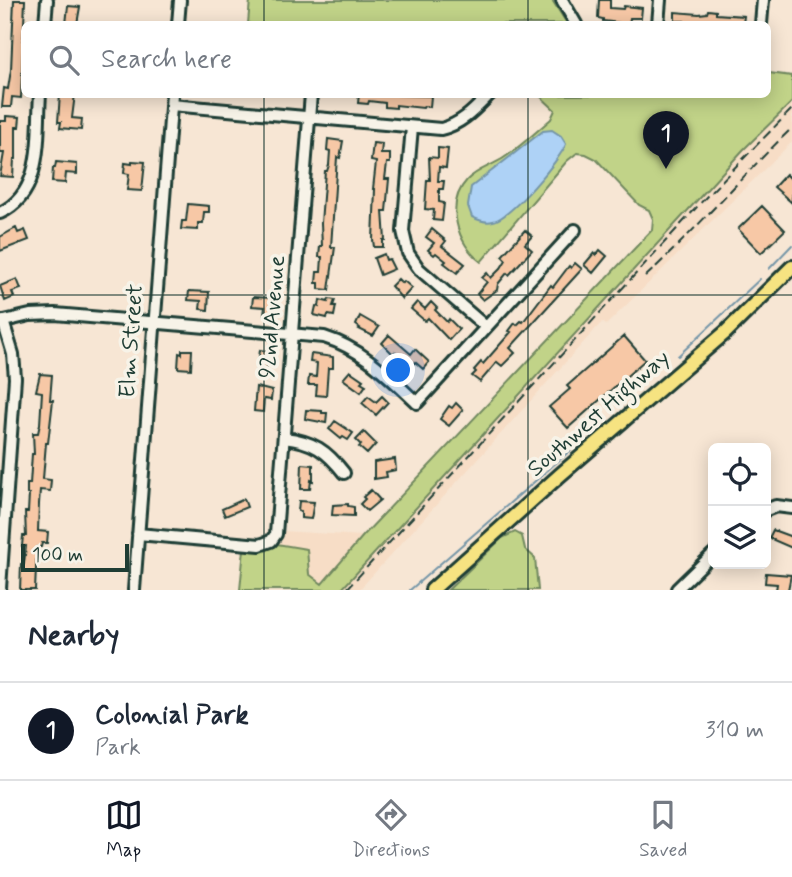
<!DOCTYPE html>
<html lang="en">
<head>
<meta charset="utf-8">
<style>
  :root { --surface:#fff; --page:#f6f6f7; --text:#1f2937; --muted:#747a83; --line:#e0e1e3; --accent:#111827 }
  body { margin:0; font-family:Mynerve,sans-serif; background:var(--page); color:var(--text) }
  .controls { position:absolute; right:21px; bottom:21px; display:grid; overflow:hidden; border-radius:10px; box-shadow:0 4px 18px #0003 }
  .controls button { width:63px; height:63px; display:grid; place-items:center; padding:0; border:0; border-bottom:2px solid var(--line); background:var(--surface); color:var(--text); font:35px sans-serif }
  .scale { position:absolute; left:21px; bottom:18px; width:108px; box-sizing:border-box; padding-left:7px; border:4px solid #1f3d34; border-top:0; font-size:19px; line-height:24px; white-space:nowrap; color:#1f3d34; -webkit-text-stroke:5px #f7f3e8; paint-order:stroke }
  .you { position:absolute; left:399px; top:371px; width:24px; height:24px; margin:-18px; border:5px solid #fff; border-radius:50%; background:#1a73e8; box-shadow:0 0 0 10px #1a73e833 }
  .badge { display:grid; place-items:center; width:46px; height:46px; border-radius:50%; background:var(--accent); color:#fff; font-size:23px; font-weight:700 }
  .pin { position:absolute; translate:-50% -58px; filter:drop-shadow(0 2px 4px #0008) }
  .pin::after { content:''; position:absolute; top:37px; width:24px; height:21px; background:inherit; clip-path:polygon(0 0,100% 0,50% 100%) }
  .list { margin:0; padding:0; list-style:none }
  h2 { display:flex; justify-content:space-between; align-items:center; height:91px; margin:0; padding:0 28px; font-size:30px }
  h2 small { font-size:23px; font-weight:400; color:var(--muted) }
  .list li { display:grid; grid-template-columns:46px 1fr auto; gap:21px; align-items:center; box-sizing:border-box; height:98px; padding:0 28px; border-top:2px solid var(--line) }
  .list b { display:block; font-size:26px; white-space:nowrap }
  .list p { margin:0; font-size:23px; white-space:nowrap; color:var(--muted) }
  .list em { font-size:23px; font-style:normal; color:var(--muted) }
  .icon { flex:none; width:38px; height:38px; fill:none; stroke:currentColor; stroke-width:2; stroke-linecap:round; stroke-linejoin:round }
  .map { position:relative; flex:none; width:792px; height:590px; overflow:hidden }
  .search { position:absolute; background:var(--surface); box-shadow:0 4px 18px #0003; left:21px; right:21px; top:21px; height:77px; display:flex; align-items:center; gap:18px; box-sizing:border-box; padding:0 24px; border-radius:10px; color:var(--muted); font-size:26px }
  .sheet { height:189px; background:var(--surface) }
  nav { display:flex; justify-content:space-around; align-items:center; box-sizing:border-box; height:98px; border-top:2px solid var(--line); background:var(--surface); font-size:19px; color:var(--muted) }
  nav a { display:grid; justify-items:center; gap:4px }
  nav .on { color:var(--accent) }
  .map>svg:first-child { display:block }
  .built { fill:#f7ddc6 }
  .green { fill:#c1d388; stroke:#70885e; stroke-width:2 }
  .water { fill:#aed2f6; stroke:#7596a8; stroke-width:2 }
  .lines { fill:none; stroke-linecap:round; stroke-linejoin:round }
  .stream { stroke:#7596a8; stroke-width:2 }
  .building { fill:#f7c8a6; stroke:#1f3d34; stroke-width:2 }
  .minor-casing { stroke:#1f3d34; stroke-width:16 }
  .major-casing { stroke:#1f3d34; stroke-width:18 }
  .minor { stroke:#f7f3e8; stroke-width:10 }
  .major { stroke:#f6e381; stroke-width:12 }
  .rail { stroke:#1f3d34; stroke-width:2; stroke-dasharray:10 5; stroke-linecap:butt }
  .grid { fill:none; stroke:#1f3d34; stroke-width:2; stroke-opacity:0.55 }
  .labels { text-anchor:middle; dominant-baseline:central; stroke-width:7; stroke-linejoin:round; paint-order:stroke }
  .street-label { font-size:23px; fill:#1f3d34; stroke:#f7f3e8 }
</style>
</head>
<body>
<div class="map">
<svg width="792" height="590" viewBox="0 0 792 590">
  <rect width="100%" height="100%" fill="#f7e6d4"/>
  <filter id="ink" filterUnits="userSpaceOnUse"><feTurbulence type="fractalNoise" baseFrequency=".0143" numOctaves="2"/><feDisplacementMap in="SourceGraphic" scale="14" xChannelSelector="R" yChannelSelector="G"/><feConvolveMatrix kernelMatrix="1 2 1 2 8 2 1 2 1" color-interpolation-filters="sRGB"/></filter>
  <g filter="url(#ink)">
    <path class="built" d="M792,102v40l-186,183 -4,-3 -243,268h-18l402,-440z
      M282,531l81,5 -41,48 -13,-10 -3,-25 -29,-5z"/>
    <path class="green" d="M250,0h302l14,22v2h-318z
      M768,71l1,2 23,3v26l-49,48 -402,440h-101l4,-41h23l10,-5 30,5 2,25 13,10 41,-48 289,-306 1,-11 -4,-9 -10,-5 -43,-46 -10,-5 -9,-1 -10,8 -86,101c-24,-18 -36,-58 -14,-82 10,-11 25,-14 38,-23 16,-11 31,-25 46,-38l4,-9 -16,-15 229,-1z
      M515,532l7,4 3,13 10,9 3,32h-90l54,-52z"/>
    <path class="water" d="M552,130l9,6 5,8c-6,16 -56,74 -73,77 -7,2 -15,-1 -21,-4l-4,-11 3,-19 72,-56z"/>
    <g class="lines">
      <path class="stream" d="M769,269l23,-24
        M678,356l82,-77
        M410,590l162,-141"/>
    </g>
    <path class="building" d="M14,0h11l-4,98 -9,-1 -1,10h-9l2,-19 4,1 3,-19z
      M599,0h11v8l13,1 1,-3 18,2 -1,10h-11l-1,6 -26,-3v-2l-5,-1z
      M68,6l12,1 -3,17h-11z
      M708,10l8,1v3l28,2 -1,8h-59v-3h-9v-9l24,2 8,-1z
      M60,94h15l-3,24 10,1 -1,11 -21,-2 1,-6h-3z
      M359,94l72,2 -1,11 -6,-1 -1,2 -27,-3v3l-11,-1v-4l-16,-2 -1,3 -10,-1z
      M6,116l14,1 -1,10h-3v32h-2l-1,18 -13,-1 4,-23h-4v-32h6z
      M328,139l15,2 -3,17 -3,-1 -6,90h4l-6,43 -10,-1v-6h-3l1,-11h4l1,-15h-3l1,-11h2l-1,-23 4,-52h2l2,-6 1,-14 -3,-1z
      M373,143l9,1 -1,10h9v9h-3l-2,16h4l-3,32h-3l2,29h-2v7h-9l-1,-7 2,-51h-2l3,-27 -5,-1z
      M438,148l10,1 -2,19 -7,-1 -1,14h6l-1,8h-4v13l5,1 -2,18 -9,-1 1,-10 -9,-1 2,-29h3l-1,-23 9,1z
      M132,161l13,1 -3,29 -15,-1 2,-16 -5,-1 1,-10 7,1z
      M56,162l21,2v10l-11,-1 -1,10 -13,-1 1,-14h2z
      M786,174l6,6v23l-18,-16z
      M188,204l21,2v6h-5l-1,11h-5v7l-17,-1 1,-8h4z
      M762,206l23,24 -24,23 -23,-24z
      M16,228l2,5 7,-3 4,10 -29,11v-14z
      M432,229l14,12 -4,5 23,18 -8,9 -13,-10 2,-2 -10,-8 -2,2 -6,-5 6,-7 -8,-6z
      M525,230l7,6 -7,8 7,6 -23,25 -2,-2 -9,11 -1,6 -14,10 -6,-6 10,-12 -5,-4 5,-5 4,5 10,-10 5,-8 -4,-4z
      M600,250l7,6 -14,17 -9,-8 10,-12 2,2z
      M384,254l2,6 3,-1 5,10 -14,6 -6,-17z
      M575,263l7,6 -72,79 5,5 -13,13 -5,-4 -17,20 -8,-6 4,-4 -2,-2 7,-8 2,2 28,-32 -2,-1 6,-8 2,2 4,-4 2,1 28,-37 2,2 16,-21 2,2z
      M17,279l4,10 -9,3 2,5 -9,4 -5,-15z
      M398,279l4,4 2,-2 8,7 -10,11 -11,-13z
      M189,291l20,1 -1,18 -8,-1 1,-8 -13,-1z
      M253,297l20,1 -1,18 -8,-1 1,-8 -13,-1z
      M329,299l6,1 -2,6h3l-2,10 -6,-1 -1,3 -13,-3 2,-9 3,1 1,-7 8,2z
      M417,302l8,7 6,-7 6,6 -2,2 12,12 2,-3 10,10 -10,11 -21,-22 -3,3 -14,-12z
      M360,316l19,11 -6,9 -14,-7 1,-1 -4,-3z
      M389,335l22,19 4,-5 14,13 -6,7 -8,-7 -6,7 -6,-6 2,-2 -10,-9 -2,2 -11,-11z
      M624,336l21,24 -77,68 -19,-21 21,-18 -3,-3z
      M182,350h10l-1,19 -13,-1 1,-15 3,1z
      M260,350l7,1 -1,24 -9,-1z
      M311,354l22,3v11h-5l-2,28 -10,-1 1,-10h-9l1,-9 7,1 1,-14 -7,-1z
      M350,371l13,9 -2,2 5,3 -5,7 -18,-13z
      M40,374l12,1 -2,25h3l-5,43h-2l-3,36 8,1 -1,11 -10,-1 -1,14 -1,27 10,1 -1,11h-5l-1,4h-4l-2,43h-15l1,-26h3l2,-18h-4l1,-10h3l-1,-24h3l1,-18h-2v-10h3l2,-30h2l-1,-21h5l2,-9 2,-32 -6,-1z
      M256,387l16,4 -1,9 -7,-1 -1,13 -9,-1z
      M368,396l8,6 6,-6 6,6 -12,13 -14,-12z
      M456,403l7,7 -14,16 -9,-7 9,-13 3,2z
      M306,410l16,1v2h5l-1,10 -21,-4z
      M335,421l18,12 -5,7 -5,-3 -2,2 -12,-10z
      M364,432l12,12 -9,10 -8,-7 2,-2 -5,-5z
      M395,459l1,11 -10,2 1,5 -13,2v-17z
      M302,464l11,1v16l-2,-1 -1,9h-9z
      M371,490l9,10 -13,11 -7,-7 5,-5 -2,-2z
      M244,499l3,8 -22,9 -3,-7z
      M299,501l15,1 -3,17 -10,-1v-6l-3,-1z
      M348,504v2l6,1v9l-22,-1 1,-10z
      M773,530l19,7v11l-23,-10z
      M766,573l25,2 -3,15h-12l1,-6 -12,-1z"/>
    <g class="lines">
      <defs>
        <path id="minor" d="M562,0l14,24
          M45,24l2,-24
          M178,24l2,-24
          M658,24l2,-24
          M761,24l2,-24
          M171,105l270,24c21,-5 34,-20 49,-35
          M412,127l-9,104 5,22 11,16 67,58
          M0,213c44,-20 37,-77 40,-119
          M0,322l30,-7 25,-1 269,23c39,12 64,39 93,66l158,-173
          M284,438c29,3 43,13 60,35
          M766,510l10,-4 16,2
          M138,534l122,11 11,-4 5,-7 35,-440
          M0,588l15,-210 -2,-24 -10,-33
          M677,589l36,-35
          M134,590l38,-496"/>
        <path id="major" d="M432,590l128,-115 166,-143 66,-65"/>
      </defs>
      <use href="#minor" class="minor-casing"/>
      <use href="#major" class="major-casing"/>
      <use href="#minor" class="minor"/>
      <use href="#major" class="major"/>
      <path class="rail" d="M645,277c51,-47 96,-100 147,-149
        M346,590l361,-394 85,-87"/>
    </g>
  </g>
  <path class="grid" d="M264,0v24M528,0v24M264,94v496M528,94v496M0,295h792"/>
  <g class="labels">
    <g class="street-label">
      <text transform="translate(273 317) rotate(-85)">92nd Avenue</text>
      <text transform="translate(132 341) rotate(-86)">Elm Street</text>
      <text transform="translate(599 414) rotate(-41)">Southwest Highway</text>
    </g>
  </g>
</svg>
<div class="controls">
<button><svg class="icon" aria-label="locate" viewBox="0 0 24 24"><circle cx="12" cy="12" r="6"/><path d="M12 2v4M12 18v4M2 12h4M18 12h4"/></svg></button>
<button><svg class="icon" aria-label="layers" viewBox="0 0 24 24"><path d="M12 4l9 5-9 5-9-5zM3 14l9 5 9-5"/></svg></button>
</div>
<div class="scale">100 m</div>
<div class="you"></div>
<div class="pin badge" style="left:666px;top:169px">1</div>
<div class="search"><svg class="icon" aria-label="search" viewBox="0 0 24 24"><circle cx="10" cy="10" r="6"/><path d="M15 15l6 6"/></svg>Search here</div>
</div>
<section class="sheet">
<h2>Nearby<small></small></h2>
<ul class="list">
<li><span class="badge">1</span><div><b>Colonial Park</b><p>Park</p></div><em>310 m</em></li>
</ul>
</section>
<nav>
<a class="on"><svg class="icon" aria-label="map" viewBox="0 0 24 24"><path d="M3 6l6-2 6 2 6-2v14l-6 2-6-2-6 2zM9 4v14M15 6v14"/></svg>Map</a>
<a><svg class="icon" aria-label="directions" viewBox="0 0 24 24"><path d="M12 3l9 9-9 9-9-9zM9 14v-3h6M13 9l2 2-2 2"/></svg>Directions</a>
<a><svg class="icon" aria-label="saved" viewBox="0 0 24 24"><path d="M7 4h10v16l-5-4-5 4z"/></svg>Saved</a>
</nav>
</body>
</html>
